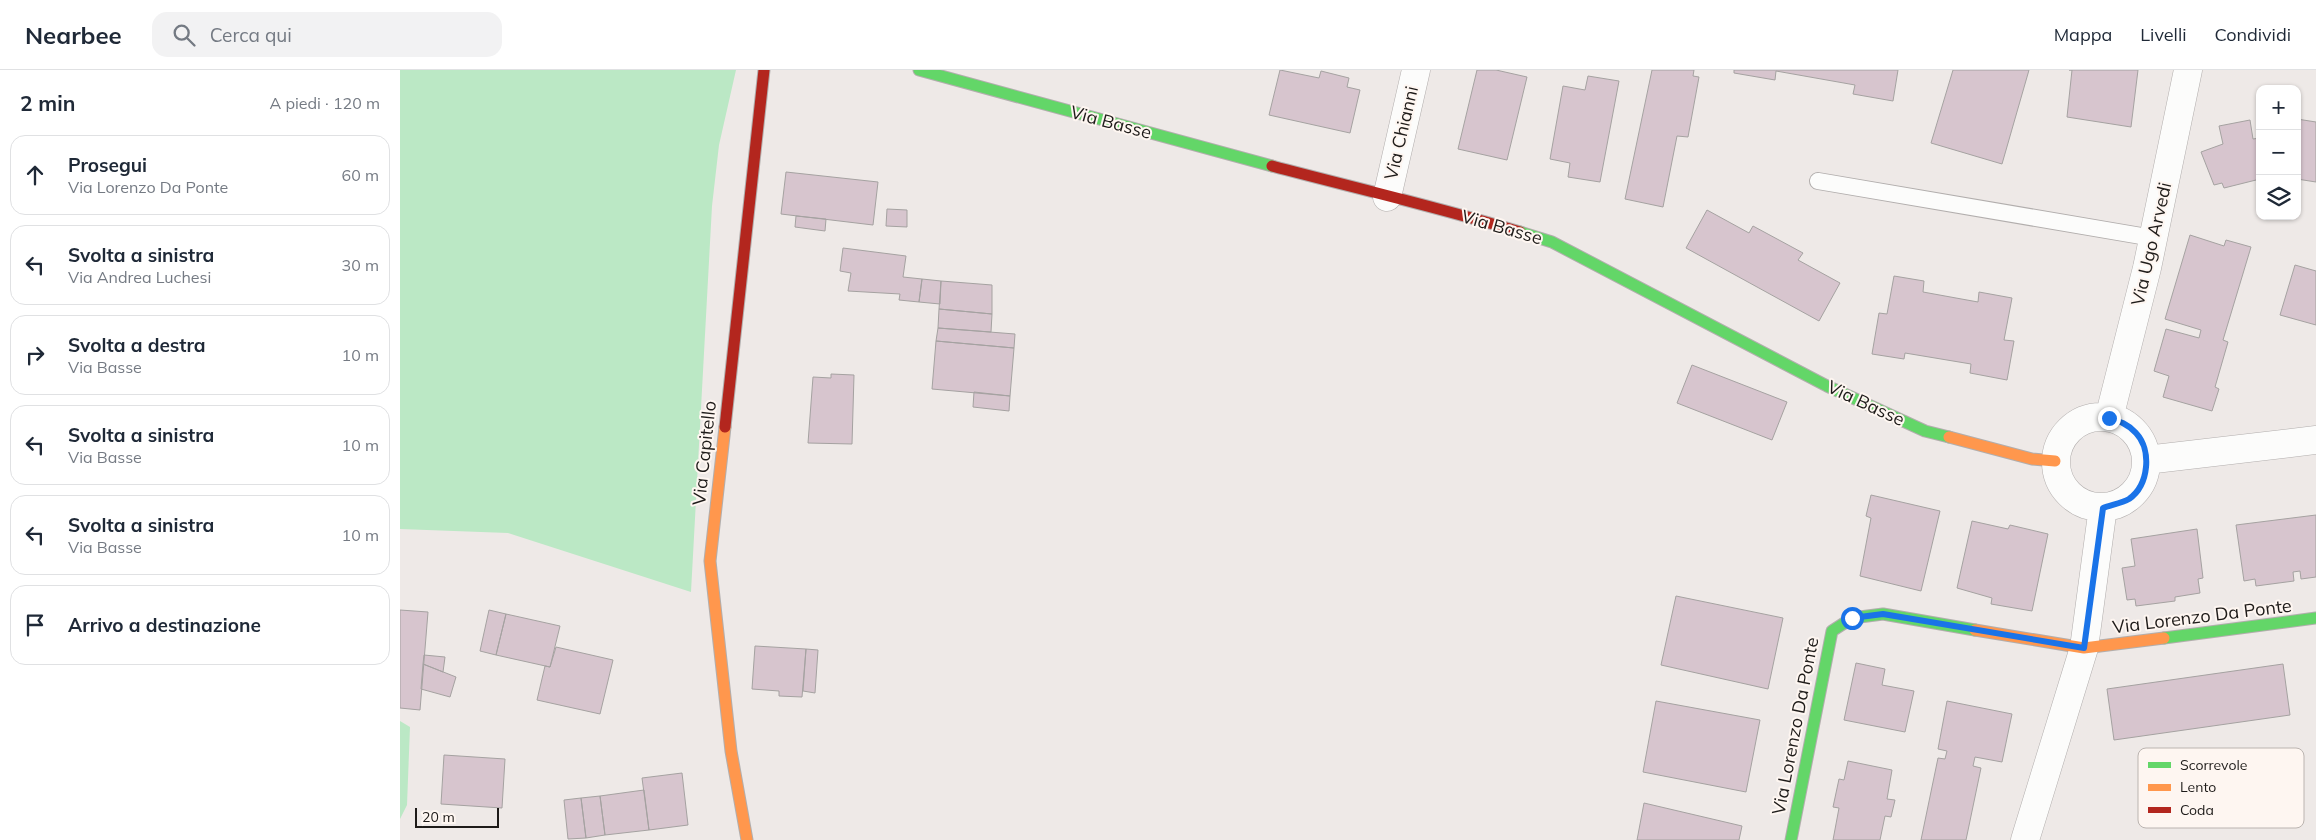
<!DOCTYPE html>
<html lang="it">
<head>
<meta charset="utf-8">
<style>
  :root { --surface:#fff; --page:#f2f2f3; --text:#1f2937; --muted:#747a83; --line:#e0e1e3 }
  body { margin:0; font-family:Mulish,sans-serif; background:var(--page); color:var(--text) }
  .controls { position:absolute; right:15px; top:15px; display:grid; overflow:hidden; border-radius:10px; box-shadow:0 1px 4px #0004 }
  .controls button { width:45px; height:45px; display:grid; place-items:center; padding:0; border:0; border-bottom:1px solid var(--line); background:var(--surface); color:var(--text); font:25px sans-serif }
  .scale { position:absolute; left:15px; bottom:12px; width:84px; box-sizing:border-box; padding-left:5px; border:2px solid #1e1b19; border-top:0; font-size:14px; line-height:18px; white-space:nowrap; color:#1e1b19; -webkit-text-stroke:4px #fef6f1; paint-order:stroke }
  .stop { position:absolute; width:15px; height:15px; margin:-11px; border:4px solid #1a73e8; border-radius:50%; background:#fff }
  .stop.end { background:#1a73e8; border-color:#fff; box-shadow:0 1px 5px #0008 }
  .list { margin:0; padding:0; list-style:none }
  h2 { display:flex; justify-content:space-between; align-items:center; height:65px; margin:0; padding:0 20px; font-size:21px }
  h2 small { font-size:16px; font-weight:400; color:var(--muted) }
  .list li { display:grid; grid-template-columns:32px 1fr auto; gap:15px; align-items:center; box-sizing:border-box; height:80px; margin:0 10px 10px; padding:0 10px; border:1px solid var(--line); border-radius:15px }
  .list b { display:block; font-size:19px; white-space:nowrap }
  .list p { margin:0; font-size:16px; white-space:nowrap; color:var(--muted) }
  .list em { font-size:16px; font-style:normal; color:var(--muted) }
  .icon { flex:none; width:28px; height:28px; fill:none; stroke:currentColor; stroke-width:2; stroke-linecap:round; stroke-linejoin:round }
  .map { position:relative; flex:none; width:1916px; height:770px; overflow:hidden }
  header { display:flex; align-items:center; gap:30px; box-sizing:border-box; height:70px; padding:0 25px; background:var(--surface); border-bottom:1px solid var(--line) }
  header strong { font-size:24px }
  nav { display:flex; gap:28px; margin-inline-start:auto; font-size:18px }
  .search { width:350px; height:45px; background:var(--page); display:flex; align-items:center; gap:12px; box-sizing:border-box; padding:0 18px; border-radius:15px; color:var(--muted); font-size:19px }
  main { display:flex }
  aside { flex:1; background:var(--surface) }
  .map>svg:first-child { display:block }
  .green { fill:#bbe8c5 }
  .building { fill:#d7c5ce; stroke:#a5a2a1 }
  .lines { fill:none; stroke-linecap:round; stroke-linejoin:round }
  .lane-casing { stroke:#b2aead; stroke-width:18 }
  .street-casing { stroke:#b2aead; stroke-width:29 }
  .fast-casing { stroke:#b2aead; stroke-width:13 }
  .slow-casing { stroke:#b2aead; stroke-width:13 }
  .jam-casing { stroke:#b2aead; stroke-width:13 }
  .lane { stroke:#fcfcfb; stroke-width:16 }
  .street { stroke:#fcfcfb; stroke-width:28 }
  .fast { stroke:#63d668; stroke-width:11 }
  .slow { stroke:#ff974d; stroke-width:11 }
  .jam { stroke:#b3261e; stroke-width:11 }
  .route { stroke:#1a73e8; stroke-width:6 }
  .labels { text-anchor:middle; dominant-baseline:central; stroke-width:4; stroke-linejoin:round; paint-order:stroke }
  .street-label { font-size:18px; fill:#1e1b19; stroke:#fef6f1 }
  .key { fill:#fef6f1; stroke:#bbb4b0; stroke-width:1 }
  .key-label { font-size:14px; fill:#1e1b19 }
</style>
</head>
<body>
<header>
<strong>Nearbee</strong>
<div class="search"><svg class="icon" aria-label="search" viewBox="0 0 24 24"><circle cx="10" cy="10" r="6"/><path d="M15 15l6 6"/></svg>Cerca qui</div>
<nav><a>Mappa</a><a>Livelli</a><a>Condividi</a></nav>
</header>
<main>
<aside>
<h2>2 min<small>A piedi · 120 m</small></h2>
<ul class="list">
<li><svg class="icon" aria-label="ahead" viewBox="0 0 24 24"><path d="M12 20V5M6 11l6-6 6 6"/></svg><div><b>Prosegui</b><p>Via Lorenzo Da Ponte</p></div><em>60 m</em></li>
<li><svg class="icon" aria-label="left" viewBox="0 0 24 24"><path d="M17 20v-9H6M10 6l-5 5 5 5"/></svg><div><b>Svolta a sinistra</b><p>Via Andrea Luchesi</p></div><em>30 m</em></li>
<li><svg class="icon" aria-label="right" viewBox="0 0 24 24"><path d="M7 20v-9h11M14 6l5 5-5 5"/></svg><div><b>Svolta a destra</b><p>Via Basse</p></div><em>10 m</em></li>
<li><svg class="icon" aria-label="left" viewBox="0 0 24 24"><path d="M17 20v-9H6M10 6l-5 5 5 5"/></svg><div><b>Svolta a sinistra</b><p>Via Basse</p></div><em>10 m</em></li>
<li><svg class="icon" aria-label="left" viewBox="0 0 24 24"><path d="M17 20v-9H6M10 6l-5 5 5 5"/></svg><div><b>Svolta a sinistra</b><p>Via Basse</p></div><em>10 m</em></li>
<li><svg class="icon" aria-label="arrive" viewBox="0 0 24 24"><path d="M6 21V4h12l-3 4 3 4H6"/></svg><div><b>Arrivo a destinazione</b></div></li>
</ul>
</aside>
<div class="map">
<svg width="1916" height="770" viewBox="0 0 1916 770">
  <rect width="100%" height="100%" fill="#eee9e7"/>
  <path class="green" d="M0,0h336l-17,75 -7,61 -21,386 -183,-59 -108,-4z
    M0,651l10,6 -3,78 -7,14z"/>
  <path class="building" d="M880,0l39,8 2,-7 28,7 -2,9 13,3 -10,43 -81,-18z
    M1077,0h19l31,7 -20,83 -49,-11z
    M1252,0h42l-1,6 6,1 -11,60 -11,-1 -14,71 -38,-8z
    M1334,0h164l-5,31 -40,-7 2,-9 -79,-14 -1,9 -41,-7z
    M1553,0h76l-27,94 -71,-21z
    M1669,0h69l-7,57 -64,-10 5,-47z
    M1188,6l31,5 -19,101 -32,-5 2,-14 -20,-4 13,-73 22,4z
    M1897,49l19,3v60l-19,-3z
    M1850,50l3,19 7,-1v41l-36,9 -2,-5 -8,2 -13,-33 22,-8 -4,-18z
    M386,102l92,10 -5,43 -92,-11z
    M487,139l20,1v17l-21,-1z
    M1307,140l42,23 4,-7 50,27 -5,7 42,23 -21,38 -133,-73z
    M396,146l30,3 -1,12 -30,-4z
    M1790,165l34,11 2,-6 25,7 -28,93 5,2 -13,45 4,2 -7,22 -49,-14 6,-21 -15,-5 12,-42 33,9 2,-8 -36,-11z
    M443,178l63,8 -3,21 19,2 -3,23 -20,-2 1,-6 -52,-3 3,-18 -11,-2z
    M1895,195l21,6v54l-36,-10z
    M1494,206l30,5 -1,11 55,10 1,-10 33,6 -8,42 10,1 -7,39 -37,-7 1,-9 -66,-11 -1,6 -32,-5 7,-41 8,1z
    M522,209l19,2 -1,23 -21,-2z
    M541,211l51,4v29l-53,-5z
    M539,239l53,5 -1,18 -53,-4z
    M538,258l77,6 -1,14 -78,-7z
    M536,271l78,7 -4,48 -78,-7z
    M1292,295l95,37 -15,38 -95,-37z
    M431,304l23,1 -2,69 -44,-1 5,-66 18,1z
    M574,322l36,4 -1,15 -36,-4z
    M1471,425l69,16 -19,80 -61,-15 11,-58 -5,-2z
    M1916,445v62l-15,2 -1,-8 -7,1 1,9 -38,5 -1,-7 -11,2 -8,-56z
    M1572,451l36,8 2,-4 38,9 -16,77 -41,-7 1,-6 -35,-10z
    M1797,459l6,49 -5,1 2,14 -25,4v4l-39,5 -1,-7 -8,1 -5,-32 13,-2 -4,-27z
    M1276,526l107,22 -15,71 -107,-24z
    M0,540l28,2 -8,98 -20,-2z
    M89,540l17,4 -10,41 -16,-4z
    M106,544l54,12 -10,41 -54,-12z
    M355,576l51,3 -4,48 -23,-1v-5l-27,-2z
    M156,577l57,13 -13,54 -63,-14 8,-34 5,1z
    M406,579l12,1 -3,43 -12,-2z
    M24,585l21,2 -2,15 -20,-8z
    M1456,593l29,6 -3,16 32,6 -9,41 -61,-12z
    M23,594l33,13 -6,20 -29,-8z
    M1883,594l7,51 -176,25 -7,-51z
    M1256,631l104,19 -14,72 -103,-20z
    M1547,631l65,13 -10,48 -27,-5 -2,9 8,2 -15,72h-45l17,-82 7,1 2,-8 -9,-2z
    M44,685l61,4 -3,49 -61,-4z
    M1448,691l44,9 -5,29 8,1 -4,17 -6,-1 -5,24h-47l6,-32 -6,-1 6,-28 5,1z
    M282,703l6,52 -39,5 -7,-52z
    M244,720l5,40 -44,5 -5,-39z
    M200,726l5,39 -19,3 -5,-40z
    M181,728l5,40 -18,1 -4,-39z
    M1244,733l98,23 -3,14h-102z"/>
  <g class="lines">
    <defs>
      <path id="lane" d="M1418,111l335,57"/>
      <path id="street" d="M987,127l29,-127
        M1656 392a45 45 0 1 1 90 0a45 45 0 1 1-90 0Z
        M1709,348l38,-150 41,-198
        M1746,390l170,-20
        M1625,770l59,-192 19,-141"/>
      <path id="fast" d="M519,0l353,96
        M1120,162l32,10 275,144 98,45 24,6
        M1764,568l152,-20
        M1391,770l41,-209 20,-13 31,-4 92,16"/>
      <path id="slow" d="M325,357l-15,134 21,190 16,89
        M1549,367l83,22 23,2
        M1575,560l109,18 80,-10"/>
      <path id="jam" d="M872,96c83,22 166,41 248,66
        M325,357l39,-357"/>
    </defs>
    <use href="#lane" class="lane-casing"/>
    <use href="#street" class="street-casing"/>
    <use href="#fast" class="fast-casing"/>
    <use href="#slow" class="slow-casing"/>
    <use href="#jam" class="jam-casing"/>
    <use href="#lane" class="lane"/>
    <use href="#street" class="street"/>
    <use href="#fast" class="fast"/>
    <use href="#slow" class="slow"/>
    <use href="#jam" class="jam"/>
  </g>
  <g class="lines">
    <path class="route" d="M1452,548l31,-4 201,34 19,-140c8,-3 19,-5 26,-9 20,-14 23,-49 7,-66 -8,-9 -17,-12 -27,-15"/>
  </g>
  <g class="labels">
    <g class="street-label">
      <text transform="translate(711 52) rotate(15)">Via Basse</text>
      <text transform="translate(1001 63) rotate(-77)">Via Chianni</text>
      <text transform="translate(1102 157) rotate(16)">Via Basse</text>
      <text transform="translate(1751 174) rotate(-77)">Via Ugo Arvedi</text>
      <text transform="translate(1466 333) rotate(25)">Via Basse</text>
      <text transform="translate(304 383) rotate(-84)">Via Capitello</text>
      <text transform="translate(1802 546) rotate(-7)">Via Lorenzo Da Ponte</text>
      <text transform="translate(1395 656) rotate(-79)">Via Lorenzo Da Ponte</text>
    </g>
  </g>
  <rect x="1738" y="678" width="166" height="80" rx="8" class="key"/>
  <rect x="1748" y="692" width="23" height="6" fill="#63d668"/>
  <rect x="1748" y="714" width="23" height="7" fill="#ff974d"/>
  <rect x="1748" y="737" width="23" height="6" fill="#b3261e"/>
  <g class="key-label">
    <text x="1780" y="700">Scorrevole</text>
    <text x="1780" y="722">Lento</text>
    <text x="1780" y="745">Coda</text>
  </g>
</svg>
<div class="controls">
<button>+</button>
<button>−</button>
<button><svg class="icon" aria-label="layers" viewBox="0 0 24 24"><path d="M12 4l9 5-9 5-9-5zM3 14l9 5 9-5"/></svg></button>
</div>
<div class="scale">20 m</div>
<div class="stop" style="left:1452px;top:548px"></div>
<div class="stop end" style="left:1709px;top:348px"></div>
</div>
</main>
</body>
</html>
